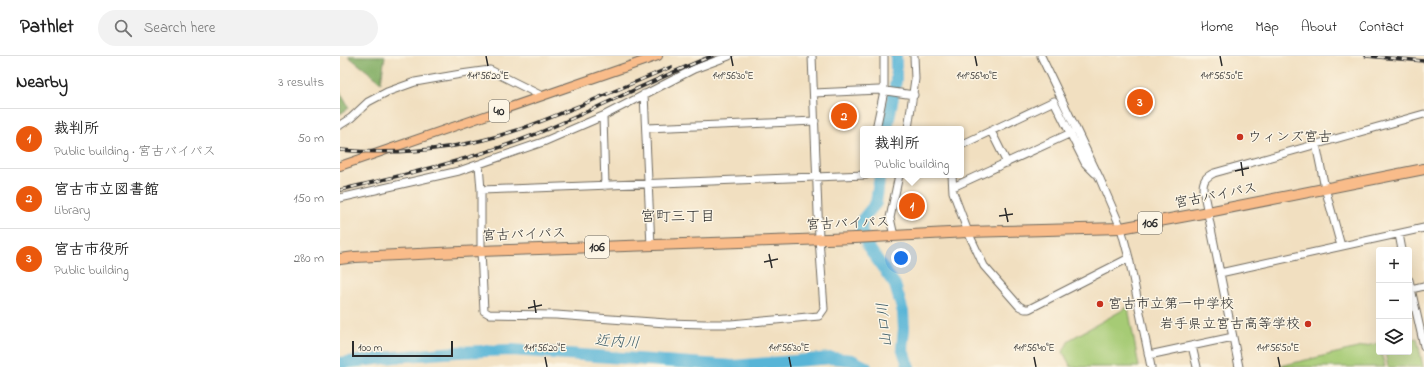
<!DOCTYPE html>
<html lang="en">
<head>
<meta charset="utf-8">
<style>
  :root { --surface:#fff; --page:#f2f2f2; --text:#222; --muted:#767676; --line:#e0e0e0; --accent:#ea580c }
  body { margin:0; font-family:"Indie Flower","Klee One",sans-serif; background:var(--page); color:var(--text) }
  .controls { position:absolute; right:12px; bottom:12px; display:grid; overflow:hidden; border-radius:4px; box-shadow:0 4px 16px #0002 }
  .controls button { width:36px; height:36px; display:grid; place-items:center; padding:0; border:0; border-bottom:1px solid var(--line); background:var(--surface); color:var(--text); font:20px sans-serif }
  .scale { position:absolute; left:12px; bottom:10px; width:101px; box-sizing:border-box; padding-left:4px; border:2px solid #2b2b2b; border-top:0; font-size:11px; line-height:14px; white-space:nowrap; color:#2b2b2b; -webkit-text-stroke:3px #fcf5e5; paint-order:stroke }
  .you { position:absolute; left:561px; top:202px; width:14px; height:14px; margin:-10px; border:3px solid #fff; border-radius:50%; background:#1a73e8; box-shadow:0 0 0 6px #1a73e833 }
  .badge { display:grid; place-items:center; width:26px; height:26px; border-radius:50%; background:var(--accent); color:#fff; font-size:13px; font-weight:700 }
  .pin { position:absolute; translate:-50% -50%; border:2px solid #fff; box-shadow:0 1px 4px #0006 }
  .popup { position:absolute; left:520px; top:70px; width:104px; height:52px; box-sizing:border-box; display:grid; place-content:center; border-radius:4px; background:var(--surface); filter:drop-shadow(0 1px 3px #0005); font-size:13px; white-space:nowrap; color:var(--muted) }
  .popup b { font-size:15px; color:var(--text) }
  .popup::after { content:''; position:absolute; left:50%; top:100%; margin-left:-8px; border:8px solid transparent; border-top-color:var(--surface) }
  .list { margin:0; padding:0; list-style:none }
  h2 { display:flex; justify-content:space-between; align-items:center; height:52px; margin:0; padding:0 16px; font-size:17px }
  h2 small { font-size:13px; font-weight:400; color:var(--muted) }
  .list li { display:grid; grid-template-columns:26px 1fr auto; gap:12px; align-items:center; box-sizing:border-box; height:60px; padding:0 16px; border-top:1px solid var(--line) }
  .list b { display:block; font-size:15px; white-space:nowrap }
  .list p { margin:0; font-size:13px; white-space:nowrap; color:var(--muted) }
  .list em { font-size:13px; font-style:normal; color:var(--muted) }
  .icon { flex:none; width:22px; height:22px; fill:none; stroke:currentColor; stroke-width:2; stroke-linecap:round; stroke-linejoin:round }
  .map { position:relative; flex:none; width:1084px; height:311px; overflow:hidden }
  header { display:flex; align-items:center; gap:24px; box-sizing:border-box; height:56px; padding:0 20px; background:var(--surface); border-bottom:1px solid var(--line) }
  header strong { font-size:19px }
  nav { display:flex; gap:22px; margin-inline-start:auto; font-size:14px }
  .search { width:280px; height:36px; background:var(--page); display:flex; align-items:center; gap:10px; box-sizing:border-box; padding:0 14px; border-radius:22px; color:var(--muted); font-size:15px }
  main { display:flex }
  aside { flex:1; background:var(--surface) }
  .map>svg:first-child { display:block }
  .green { fill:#a6cb75; stroke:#687b50 }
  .forest { fill:#84af66; stroke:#586d48 }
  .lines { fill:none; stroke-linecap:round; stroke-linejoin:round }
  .river { stroke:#59b5d7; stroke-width:12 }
  .minor-casing { stroke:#706a5f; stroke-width:9 }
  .major-casing { stroke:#706a5f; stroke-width:10 }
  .highway-casing { stroke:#706a5f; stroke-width:12 }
  .minor { stroke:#fff; stroke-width:7 }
  .major { stroke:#f9bc8a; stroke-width:8 }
  .highway { stroke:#f9bc8a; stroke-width:10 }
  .rail-casing { stroke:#2b2b2b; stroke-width:3.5 }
  .rail { stroke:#fcf5e5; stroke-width:2; stroke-dasharray:6; stroke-linecap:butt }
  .ticks { fill:none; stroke:#2b2b2b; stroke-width:1.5 }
  .poi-dot { fill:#c8321e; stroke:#fcf5e5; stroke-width:1.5 }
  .labels { text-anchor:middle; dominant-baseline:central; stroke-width:3; stroke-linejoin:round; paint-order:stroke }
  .shield { fill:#fcf5e5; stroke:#6a6863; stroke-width:1 }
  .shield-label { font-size:13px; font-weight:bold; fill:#2b2b2b }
  .poi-label { font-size:14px; fill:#2b2b2b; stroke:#fcf5e5; text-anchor:start }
  .street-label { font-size:14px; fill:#2b2b2b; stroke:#fcf5e5 }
  .neighbourhood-label { font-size:15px; fill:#2b2b2b; stroke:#fcf5e5 }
  .water-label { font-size:15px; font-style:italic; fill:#3b5b67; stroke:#fcf5e5 }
  .ticks-label { font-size:10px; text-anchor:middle; fill:#2b2b2b; stroke:#fcf5e5; stroke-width:3; stroke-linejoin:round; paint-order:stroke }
</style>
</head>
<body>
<header>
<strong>Pathlet</strong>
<div class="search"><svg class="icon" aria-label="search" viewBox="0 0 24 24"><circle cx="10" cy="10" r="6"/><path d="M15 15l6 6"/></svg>Search here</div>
<nav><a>Home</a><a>Map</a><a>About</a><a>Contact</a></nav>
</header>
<main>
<aside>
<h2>Nearby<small>3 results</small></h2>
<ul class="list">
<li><span class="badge">1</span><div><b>裁判所</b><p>Public building · 宮古バイパス</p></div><em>50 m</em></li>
<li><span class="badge">2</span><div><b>宮古市立図書館</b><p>Library</p></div><em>150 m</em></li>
<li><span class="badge">3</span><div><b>宮古市役所</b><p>Public building</p></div><em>280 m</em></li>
</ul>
</aside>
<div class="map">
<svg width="1084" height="311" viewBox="0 0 1084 311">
  <rect width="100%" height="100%" fill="#fcf5e5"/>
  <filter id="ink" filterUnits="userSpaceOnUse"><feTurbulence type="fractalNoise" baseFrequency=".025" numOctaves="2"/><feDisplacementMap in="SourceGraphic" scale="8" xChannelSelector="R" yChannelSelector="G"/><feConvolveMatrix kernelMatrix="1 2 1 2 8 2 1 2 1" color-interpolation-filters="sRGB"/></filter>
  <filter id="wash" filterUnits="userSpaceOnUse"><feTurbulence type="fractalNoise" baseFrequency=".012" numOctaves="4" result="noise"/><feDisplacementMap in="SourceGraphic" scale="16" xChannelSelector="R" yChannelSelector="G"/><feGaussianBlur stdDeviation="0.9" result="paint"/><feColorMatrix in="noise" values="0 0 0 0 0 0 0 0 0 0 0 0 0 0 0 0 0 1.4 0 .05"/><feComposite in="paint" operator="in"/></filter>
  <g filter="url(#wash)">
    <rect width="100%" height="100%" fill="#f1dfc0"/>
    <path class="green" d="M788,251l11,60h-68l-8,-15 6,-12z
      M1077,282l6,29h-35l-3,-15h24v-12z
      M1039,287v9h2l4,15h-109z"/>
    <path class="forest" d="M8,0h37l-4,26z
      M0,36l9,16 -9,6z"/>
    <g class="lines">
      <path class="river" d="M547,73l9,-48v-25
        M540,119l-4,28 -14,17 -1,11 8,17 26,37 8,27 1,17 -2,19 7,19
        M0,307l55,-6 62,-5 55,-2 221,16 99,-8 20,2 14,7"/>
    </g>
  </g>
  <g filter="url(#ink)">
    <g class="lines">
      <defs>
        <path id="minor" d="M701,0l59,123 21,49 8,30 22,109
          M474,37l65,-3 35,5
          M304,38l7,152
          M263,60l2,70
          M0,69l11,-7 17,-16 19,-10 28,-10 46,-8 29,-4 52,26
          M306,72l169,-7
          M536,73l8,-38v-35
          M568,73l7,-50 -1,-23
          M651,75l16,32
          M976,88l9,44 16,58
          M621,89l93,-44 31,62 10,10
          M139,109l2,25v61l3,60 5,3 67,1 110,8 38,1h27l88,-8 5,-7 -5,-71 -7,-182
          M612,119l1,17 15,40 16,34 35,40 6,3h4l100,-51
          M613,131l118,-54
          M141,134l385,-15
          M0,142l119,-27 84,-29 60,-26 91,-47 35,-13
          M1059,178l3,16
          M554,180l-4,-18 9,-43
          M880,217l204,-45
          M1069,224l15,66
          M1071,233l13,-3
          M852,290l5,21
          M809,299l84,-18
          M899,311l-36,-178c0,-9 3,-12 11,-16l210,-59"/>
        <path id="major" d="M0,110l318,-110"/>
        <path id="highway" d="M0,203l15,-2 126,-6 374,-13 113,-6 153,-4 87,-16 216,-43"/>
      </defs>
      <use href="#minor" class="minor-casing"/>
      <use href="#major" class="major-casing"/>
      <use href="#highway" class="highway-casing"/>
      <use href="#minor" class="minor"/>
      <use href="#major" class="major"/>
      <use href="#highway" class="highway"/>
      <defs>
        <path id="rail" d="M1026,0l58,5
          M0,94c58,5 116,0 171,-18 23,-7 45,-17 68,-26 31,-13 61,-26 92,-39
          M0,134c63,-15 126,-29 186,-52 63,-25 123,-57 186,-82"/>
      </defs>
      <use href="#rail" class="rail-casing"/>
      <use href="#rail" class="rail"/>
    </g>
  </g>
  <path class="ticks" d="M146,0l2,10M391,0l2,10M635,0l2,10M880,0l2,10M901,106l2,14M895,115l14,-3M665,152l3,14M659,160l14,-2M429,198l3,14M424,206l14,-3M194,244l2,13M188,252l14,-3M205,301l2,10M449,301l2,10M694,301l2,10M938,301l2,10"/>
  <g class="poi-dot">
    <circle cx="900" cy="81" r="4"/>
    <circle cx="760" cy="248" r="4"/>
    <circle cx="968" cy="268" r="4"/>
  </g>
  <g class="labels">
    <g class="shield">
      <rect x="149" y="44" width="20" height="22" rx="3"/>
      <rect x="798" y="156" width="24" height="22" rx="3"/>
      <rect x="245" y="180" width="24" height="22" rx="3"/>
    </g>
    <g class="shield-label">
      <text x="159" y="55">40</text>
      <text x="810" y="167">106</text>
      <text x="257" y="191">106</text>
    </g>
    <g class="poi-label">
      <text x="908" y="81">ウィンズ宮古</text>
      <text x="768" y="248">宮古市立第一中学校</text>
      <text x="960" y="268" text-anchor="end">岩手県立宮古高等学校</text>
    </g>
    <g class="street-label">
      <text transform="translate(876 140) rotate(-11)">宮古バイパス</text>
      <text transform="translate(508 168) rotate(-2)">宮古バイパス</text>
      <text transform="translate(184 179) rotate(-2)">宮古バイパス</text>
    </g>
    <g class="neighbourhood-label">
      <text x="338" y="161">宮町三丁目</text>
    </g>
    <g class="water-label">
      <text transform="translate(545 269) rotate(-96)">山口川</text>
      <text transform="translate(277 286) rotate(4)">近内川</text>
    </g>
  </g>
  <g class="ticks-label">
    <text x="148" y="23">141°56'20"E</text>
    <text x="393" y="23">141°56'30"E</text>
    <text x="637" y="23">141°56'40"E</text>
    <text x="882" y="23">141°56'50"E</text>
    <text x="205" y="295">141°56'20"E</text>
    <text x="449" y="295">141°56'30"E</text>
    <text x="694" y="295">141°56'40"E</text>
    <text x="938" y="295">141°56'50"E</text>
  </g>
</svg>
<div class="controls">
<button>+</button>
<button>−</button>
<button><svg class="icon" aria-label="layers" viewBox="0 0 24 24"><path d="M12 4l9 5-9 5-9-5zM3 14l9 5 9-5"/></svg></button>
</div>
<div class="scale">100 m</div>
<div class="you"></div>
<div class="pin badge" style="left:572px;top:150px">1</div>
<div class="popup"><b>裁判所</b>Public building</div>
<div class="pin badge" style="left:504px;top:60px">2</div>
<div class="pin badge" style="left:800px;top:46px">3</div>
</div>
</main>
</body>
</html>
